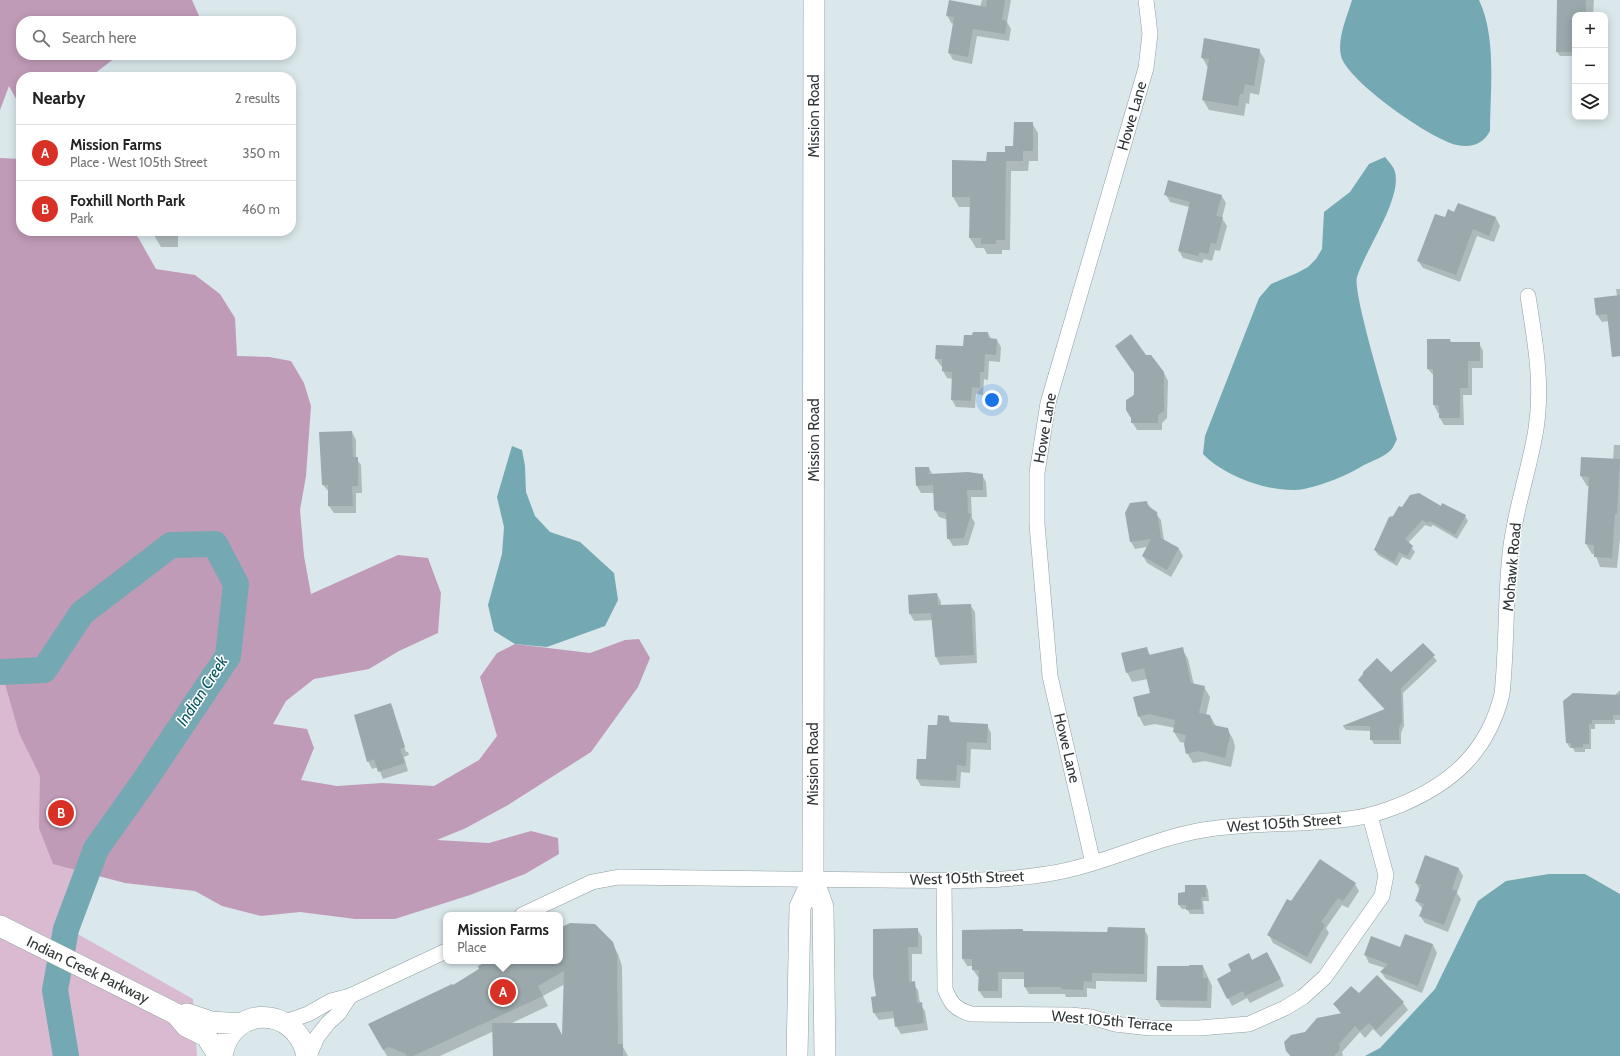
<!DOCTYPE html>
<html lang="en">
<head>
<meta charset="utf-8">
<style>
  :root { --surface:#fff; --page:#f6f6f6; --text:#222; --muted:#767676; --line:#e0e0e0; --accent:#d93025 }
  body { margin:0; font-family:Cabin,sans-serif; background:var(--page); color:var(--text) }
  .controls { position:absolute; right:12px; top:12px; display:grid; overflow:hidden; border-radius:8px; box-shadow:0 2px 10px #0003 }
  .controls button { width:36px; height:36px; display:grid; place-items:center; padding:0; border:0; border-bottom:1px solid var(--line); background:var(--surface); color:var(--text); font:20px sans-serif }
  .you { position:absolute; left:992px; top:400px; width:14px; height:14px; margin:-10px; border:3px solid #fff; border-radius:50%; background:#1a73e8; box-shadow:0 0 0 6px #1a73e833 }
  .badge { display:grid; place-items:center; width:26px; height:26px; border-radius:50%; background:var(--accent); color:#fff; font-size:13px; font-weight:700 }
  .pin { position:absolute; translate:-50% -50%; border:2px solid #fff; box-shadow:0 1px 4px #0006 }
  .popup { position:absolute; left:443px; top:912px; width:120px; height:52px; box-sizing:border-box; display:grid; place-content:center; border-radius:8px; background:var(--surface); filter:drop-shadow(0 1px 3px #0005); font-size:13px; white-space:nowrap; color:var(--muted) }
  .popup b { font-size:15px; color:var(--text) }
  .popup::after { content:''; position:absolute; left:50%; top:100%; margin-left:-8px; border:8px solid transparent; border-top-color:var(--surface) }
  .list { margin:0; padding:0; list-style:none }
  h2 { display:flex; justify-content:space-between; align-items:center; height:52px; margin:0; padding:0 16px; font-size:17px }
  h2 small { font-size:13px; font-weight:400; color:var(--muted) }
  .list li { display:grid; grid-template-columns:26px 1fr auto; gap:12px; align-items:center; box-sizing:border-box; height:56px; padding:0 16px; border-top:1px solid var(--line) }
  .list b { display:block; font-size:15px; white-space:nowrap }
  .list p { margin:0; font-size:13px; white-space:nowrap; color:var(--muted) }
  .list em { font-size:13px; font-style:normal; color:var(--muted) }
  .icon { flex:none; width:22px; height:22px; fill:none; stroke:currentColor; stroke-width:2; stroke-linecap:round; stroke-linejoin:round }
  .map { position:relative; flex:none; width:1620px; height:1056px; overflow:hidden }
  .search { position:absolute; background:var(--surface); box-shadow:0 2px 10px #0003; left:16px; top:16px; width:280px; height:44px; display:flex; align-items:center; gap:10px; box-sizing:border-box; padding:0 14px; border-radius:16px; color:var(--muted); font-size:15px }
  .panel { position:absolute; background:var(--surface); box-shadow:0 2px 10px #0003; left:16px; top:72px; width:280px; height:164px; border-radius:16px }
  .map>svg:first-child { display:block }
  .green { fill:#d9bad1 }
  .forest { fill:#c09bb7 }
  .water { fill:#74a8b2 }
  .shadow { fill:#0003; fill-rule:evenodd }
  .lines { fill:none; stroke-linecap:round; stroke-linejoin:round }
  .river { stroke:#74a8b2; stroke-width:26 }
  .building { fill:#9ba9ac }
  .street-casing { stroke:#909ea1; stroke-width:16 }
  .secondary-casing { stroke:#909ea1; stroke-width:22 }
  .street { stroke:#fff; stroke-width:15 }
  .secondary { stroke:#fff; stroke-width:21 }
  .labels { text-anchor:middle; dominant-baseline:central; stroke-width:3; stroke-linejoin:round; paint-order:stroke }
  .street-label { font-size:15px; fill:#313738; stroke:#fff }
  .water-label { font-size:16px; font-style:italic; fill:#075661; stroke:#fff }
</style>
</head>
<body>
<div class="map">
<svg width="1620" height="1056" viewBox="0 0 1620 1056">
  <rect width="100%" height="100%" fill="#dae8eb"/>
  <path class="green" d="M44,670l52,179 -29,79 126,71 4,57h-197v-384z"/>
  <path class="forest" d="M0,0h192l8,18 -5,3h-174v34h98l-29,22h-69v31l-12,-22 -9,24z
    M0,158l21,1v72h112l6,8 17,30 39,6 25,19 15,24 2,38 32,1 22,4 13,22 7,23 -5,70 -6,34 4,46 7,38 87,-39 30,3 13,35 -3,40 -39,18 -30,18 -55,10 -28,22 -13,23 34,5 7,19 -13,32 36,6 45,-3 52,3 45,-26 18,-24 -17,-59 17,-24 18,-9 75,9 35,-13 14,-1 11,19 -12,29 -47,65 -83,53 -42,23 -29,12 52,3 42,-12 27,7 1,16 -34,20 -55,21 -75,24h-40l-55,-7 -39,4 -39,-10 -27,-15 -70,-8 -72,-19 -14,-36 1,-52 -21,-43 -19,-67z"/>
  <path class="water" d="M1352,0h127c18,38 11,90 11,131 -7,13 -18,17 -33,14 -25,-5 -110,-64 -116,-89 -4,-18 6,-39 11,-56z
    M1385,157c3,4 7,8 9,12 11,26 -29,81 -37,108 -5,15 33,138 40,162 -2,4 -4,9 -6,11 -7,7 -19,11 -27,15 -18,11 -38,19 -60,24 -29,6 -81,-13 -101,-35l2,-18 54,-138 12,-14 26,-11 11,-6 8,-8 6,-10 2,-37 26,-20 19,-28z
    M512,446l10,4 3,16 1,26 9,24 15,16 30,10 34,31 4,27 -13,26 -58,21 -32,-3 -21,-13 -6,-26 14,-51 2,-27 -7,-30z
    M1549,874h36l35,20v162h-255l15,-8 55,-59 43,-88 28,-20z"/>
  <path class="shadow" d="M982,0h29l-4,22 4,7 -2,12 -32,-5 -5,28 -19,-4 -4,-7 5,-29 -3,-1 -4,-8 33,-8z
    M1558,0h36l-1,15h-18v41h-15l-3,-4z
    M1259,50l6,10 -6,35 -9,-2 -1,11 -3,-1 -2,13 -35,-6 -6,-10 5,-32 -6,-11z
    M1032,123l6,10v28h-9l-1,10h-17l-1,79h-8v4h-15l-3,-6h-8l-6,-10 1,-31h-12l-6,-10 34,-35 19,-9 8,-6z
    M1166,195h55l5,8 -4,15 5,8 -7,25 -5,-1 -3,11 -8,-2 -2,4 -19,-5 -4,-7 10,-44 -19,-5z
    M1455,213l41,5 4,8 -6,16 -17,-6 -17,46 -37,-14 -5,-7 27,-42z
    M155,231h31l-1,3h-7v13h-17l-6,-10z
    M1616,289h4v59l-11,-27 -7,1 -5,-7 20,-19z
    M988,333l4,7h5l4,7 -1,15 -11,-1 -1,19 -4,-1 -1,16 -7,-1 -1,14 -19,-1 -4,-7 1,-21 -6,-1 -4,-7v-5h-2l-5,-7 28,-12z
    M1450,340l2,3h27l4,8v17h-11v27h-9l1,30h-20l-4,-7v-5h-2l-4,-8v-29l-6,-7z
    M1120,353l26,3 18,17 4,8 -1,37 -5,5v7h-25l-5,-8 3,-48z
    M352,432l4,8v18l5,7 1,28h-6v20h-22l-5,-7v-14l-6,-7z
    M1614,445h6v93l-3,30 -17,-1 -5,-13h-3l-6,-10 4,-58h-3l-6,-10 32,-16z
    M929,468l4,7h49l4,7 1,15h-16l1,21 3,5 -7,22 -15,1 -5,-8v-18l-9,-3 -4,-7 -1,-17h-13l-4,-7z
    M1146,502l15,18 3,20 15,9 4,7 -12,21 -24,-14 -4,-7 4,-9 -12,2 -4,-7 -5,-29z
    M1441,507l24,9 3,5 -11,18 -24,-14 -2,2 -6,-2 -17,18 7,9 -5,8 -8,-3 -5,9 -19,-11 -3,-5z
    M937,594l4,8v4l29,-1 5,7 2,51 -37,2 -4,-8 -3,-37 -19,1 -4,-7z
    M1423,644l14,17 -34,32 1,33 -3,7v11h-27l-3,-5v-8l-25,-1 -3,-4 42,-16 -23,-25 29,-12z
    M1146,648l5,8 31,-7 6,10 6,26 10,2 6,10 -4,18 4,1 6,10 11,3 6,10 2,8 -4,20 -26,-6 -12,2 -6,-10 -2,-10 -5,-1 -6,-10 1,-4 -20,-4 -11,2 -5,-10 13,-22 -4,-15 -16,3 -5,-10z
    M1620,690v30h-5v4h-20v5h-4v20h-6v3h-10l-2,-4h-3l-3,-5 -3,-42 50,-5z
    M390,704l4,7h-2l14,41h2l1,3 -5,2 4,14 -25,8 -5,-12 -6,2 -4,-8z
    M948,717l4,6 35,2 4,8v17l-20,-1 -1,24 -9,-1 -1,16 -39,-2 -4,-7z
    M1426,856l33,13 4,7 -6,17 4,6 -13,33 -23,-9 -5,-7 3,-7 -7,-8 4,-10 -4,-8z
    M1355,884l4,7 -11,17 -6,-3 -16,23 3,5 -18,31 -38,-21 -4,-8 22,-33z
    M1206,886l2,4 1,11h-6l1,13h-14l-3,-5h-5l-3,-4 7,-12z
    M560,929l52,14 6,11 4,12 1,81 5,9h-134v-25l-54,25h-53l-18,-31 83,-38 39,-26h69zM565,984l-2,53 -7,-13h-46l38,-18 -5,-10z
    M917,929l5,8v17h-10v29l6,7 2,14 5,7 3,19 -27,4 -5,-8 -1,-8 -16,2 -5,-7 3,-16z
    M1144,929l4,7 -1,46 -51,-1v8l-9,-1v9h-21l-1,-3h-36l-4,-7v-8h-23v19h-18l-5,-7 1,-14h-2l-5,-7v-4h-6l-4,-7v-28l145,2z
    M1406,935l27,10 4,8 -15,40 -36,-14 -5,-7 4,-4 -16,-5 -4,-8 36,-7z
    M1271,960l13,26 -34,17 -3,-5 -15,8 -4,-8 5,-26 19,-11z
    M1203,966l9,20 -1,22 -50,-1 -4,-7z
    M1377,977l26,26 5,7 -27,27 -8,-8 -8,9 -5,-6 -18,20 1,4h-53l-3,-5 18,-18 36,-19 -7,-10 25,-9z"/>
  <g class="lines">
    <path class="river" d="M0,672l44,-2 38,-57 89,-68 44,-1 21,40 -8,72 -81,121 -51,72 -30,80 -11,61 11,66"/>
  </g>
  <path class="building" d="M949,0l37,7 1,-7h18l-3,20 5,1 -2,13 -32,-5 -5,28 -20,-4 6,-36 -8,-1z
    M1557,0h29v15h-11v37h-19z
    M1204,38l56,11 -6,37 -9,-2 -2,10h-3l-2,12 -36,-6 7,-41 -8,-1z
    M1014,122h19v29h-10v10h-17l-1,79h-9v4h-15v-6h-12l1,-41h-18v-37l34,1 1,-9h18v-6h8z
    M1168,180l54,15 -6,21 7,1 -7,27 -5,-1 -3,11 -8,-2 -2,4 -20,-5 12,-49 -26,-7z
    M1458,203l38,14 -7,19 -16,-7 -17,46 -39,-14 18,-47 10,3 3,-8 6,3z
    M1620,295v61l-8,1 -5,-43 -11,1 -2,-17z
    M973,332h15v6l9,1 -1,16 -11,-1 -1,18h-4v16l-8,-1 -1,14 -20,-1 1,-28 -10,-1v-12h-7l1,-14 27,1 1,-11h8z
    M1131,334l15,21h5l13,17v39l-6,4v8h-27v-5l-5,-8v-10l8,-5v-22l-19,-27z
    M1427,339h23v3h30v19h-12v27h-8v30h-21v-13h-6v-36h-6z
    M352,431l1,26h5v29h-6l1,20h-25v-21h-6l-3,-53z
    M1581,457l39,2 -3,55h-2l-3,44 -18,-1v-12l-9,-1 4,-67 -9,-1z
    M915,467h14v7l39,-2 15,2v16h-16l1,23 3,1 -7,24 -17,1 -1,-26 -12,-3 -1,-25 -17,1z
    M1419,493l22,13 1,-3 24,12 -11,20 -25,-14 -2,2 -6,-3 -17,19 8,7 -6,10 -8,-4 -5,10 -20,-12 15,-33 4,-1 6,-10 3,1 8,-12z
    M1147,501l1,5 9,6 4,26 18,10 -12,22 -25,-14 9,-17 -21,3 -5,-29 5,-10z
    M937,593l1,12 33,-1 3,51 -39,2 -4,-44 -22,1 -1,-19z
    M1423,643l12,12 -34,33 1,33 -3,7v12h-29v-14h-28l43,-17 -27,-29 5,-6v-2l14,-14 14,14z
    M1147,647l2,8 34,-8 8,36 14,3 -6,27 11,2 3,10 15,3 2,8 -5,22 -27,-7 -12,3 -2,-10 2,-9 -13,-3 2,-12 -26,-6 -11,3 -5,-20 17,-4 -6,-25 -18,5 -5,-20z
    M1573,693l47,2v20h-7v5h-21v4h-3v20h-6v3l-12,1v-5h-5l-3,-42z
    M391,703l14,44 -5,2 5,14 -27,9 -4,-13 -7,3 -13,-47z
    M938,715l11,1v6l39,2 -1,19 -20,-1 -1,24 -9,-1 -1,16 -40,-2 1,-20h9l2,-34h9z
    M1425,855l34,13 -7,21 5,2 -13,34 -25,-9 5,-12 -9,-3 6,-16 -6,-2z
    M1320,859l36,24 -13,18 -5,-3 -17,24 4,3 -18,32 -40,-22 20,-36 4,2z
    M1185,885h21v12h-5l1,12 -16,1v-5h-8v-12l7,-1z
    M570,923l25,1 18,18 4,13 1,89h5v12h-130l-1,-33h64l6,12 2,-64 -26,15 5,10 -130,60h-6l-1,-2 -17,-7 -6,3 -15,-26 84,-40 1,1 26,-16 -1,-3 10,-5h72v-33z
    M1108,927l37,1 -1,46 -52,-1v9l-8,-1 -1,9 -22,-1v-2h-37v-15h-26v19h-20l1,-21h-7v-11h-10v-29l61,-1v2l84,1z
    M918,928v19h-10l1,35 6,-1 2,22 5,-1 2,21 -29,4 -2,-16 -20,2 -2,-16 5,-1 -3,-20v-47z
    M1405,934l28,10 -15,42 -38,-14 8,-8 -24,-9 7,-19 29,11z
    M1267,952l14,27 -36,17 -2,-5 -16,8 -10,-20 14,-8 -3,-7 21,-11 3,7z
    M1189,965h14v13h5l-1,23 -51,-1 1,-34h32z
    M1377,975l27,27 -28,28 -7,-7 -9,8 -5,-5 -16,18 1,5 -6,7h-43l-5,-5 -2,-9 7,-7 14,-3 12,-14 25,-5 -9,-9 18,-18 8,7z"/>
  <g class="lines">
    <defs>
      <path id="street" d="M1093,863l-43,-187 -13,-152v-51l11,-70 98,-335 4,-34 -4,-34
        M944,880l1,109c6,15 10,20 26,25l99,1 21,2 24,7 35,4h49l50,-4 36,-16 18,-11 22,-20 57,-81 4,-21 -16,-59
        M522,915l70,-33 27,-5c87,1 174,2 262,3 55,0 111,3 166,-6 54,-8 103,-35 156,-44 50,-9 102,-4 152,-12 16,-2 30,-7 45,-13 53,-22 88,-54 102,-111 5,-46 3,-93 8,-140 4,-42 19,-82 26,-125 7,-45 -1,-88 -8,-133
        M285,1022l23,-8 23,-13 19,-5 96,-45
        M309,1056l8,-19 11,-14 11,-10 11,-17"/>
      <path id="secondary" d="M814,0l-1,879 10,28 2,149
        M0,926l176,88 10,12 20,10 13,20
        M187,1014l24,8 30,2
        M222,1056c8,-52 75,-51 85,0
        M797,1056l3,-149 13,-28"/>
    </defs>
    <use href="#street" class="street-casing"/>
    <use href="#secondary" class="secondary-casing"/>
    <use href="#street" class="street"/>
    <use href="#secondary" class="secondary"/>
  </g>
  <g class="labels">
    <g class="street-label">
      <text transform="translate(814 116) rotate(-90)">Mission Road</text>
      <text transform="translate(1132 116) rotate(-74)">Howe Lane</text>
      <text transform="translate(1045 428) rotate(-80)">Howe Lane</text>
      <text transform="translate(814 440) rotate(-90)">Mission Road</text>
      <text transform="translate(1512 567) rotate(-85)">Mohawk Road</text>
      <text transform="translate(1067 748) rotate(77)">Howe Lane</text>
      <text transform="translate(813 764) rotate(-90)">Mission Road</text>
      <text transform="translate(1284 823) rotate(-4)">West 105th Street</text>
      <text transform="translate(967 878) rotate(-2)">West 105th Street</text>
      <text transform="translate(88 970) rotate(26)">Indian Creek Parkway</text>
      <text transform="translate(1112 1021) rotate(5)">West 105th Terrace</text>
    </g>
    <g class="water-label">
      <text transform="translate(202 691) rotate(-57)">Indian Creek</text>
    </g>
  </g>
</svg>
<div class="controls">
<button>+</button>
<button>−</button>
<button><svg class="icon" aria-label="layers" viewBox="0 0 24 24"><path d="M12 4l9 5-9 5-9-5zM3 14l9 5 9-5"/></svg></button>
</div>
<div class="you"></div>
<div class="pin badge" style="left:503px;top:992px">A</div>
<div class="popup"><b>Mission Farms</b>Place</div>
<div class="pin badge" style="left:61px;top:813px">B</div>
<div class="search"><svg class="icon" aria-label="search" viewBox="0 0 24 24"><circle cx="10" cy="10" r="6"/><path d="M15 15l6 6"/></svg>Search here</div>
<section class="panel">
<h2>Nearby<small>2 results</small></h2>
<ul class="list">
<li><span class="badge">A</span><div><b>Mission Farms</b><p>Place · West 105th Street</p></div><em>350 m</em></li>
<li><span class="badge">B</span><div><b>Foxhill North Park</b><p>Park</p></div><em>460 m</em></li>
</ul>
</section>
</div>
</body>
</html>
